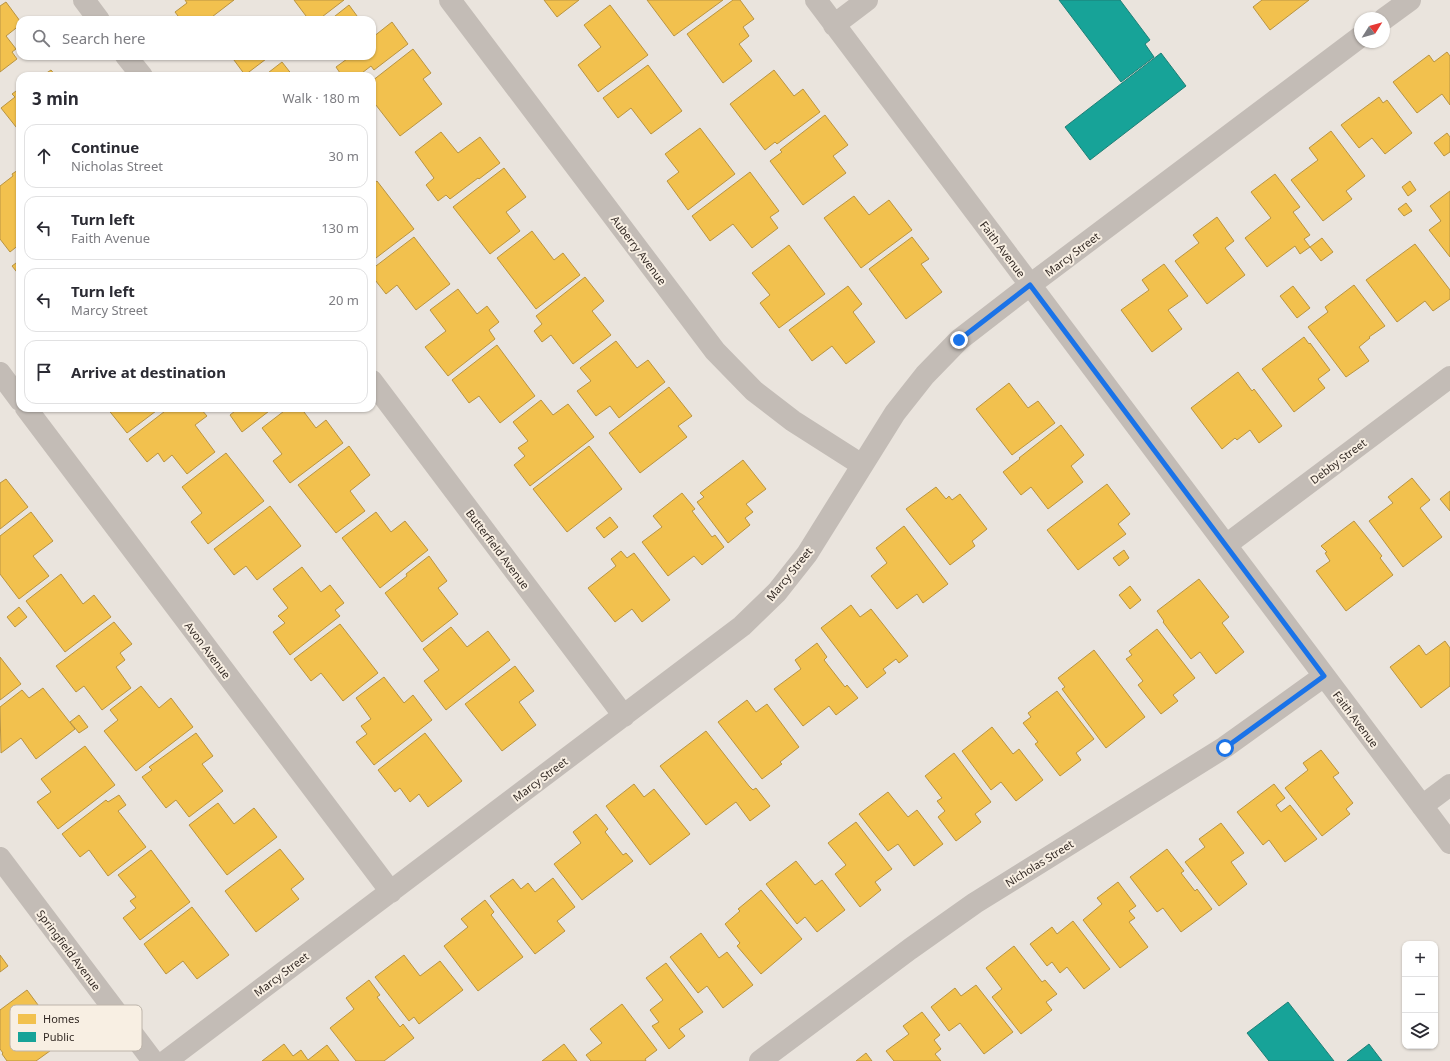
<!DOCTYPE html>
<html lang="en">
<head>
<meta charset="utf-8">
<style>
  :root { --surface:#fff; --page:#f2f2f3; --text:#2b2b33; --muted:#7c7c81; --line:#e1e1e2 }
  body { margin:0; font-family:"Noto Sans",sans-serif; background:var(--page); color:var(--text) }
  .controls { position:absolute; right:12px; bottom:12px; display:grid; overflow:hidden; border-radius:8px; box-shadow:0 1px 3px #0004 }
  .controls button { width:36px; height:36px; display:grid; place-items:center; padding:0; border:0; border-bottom:1px solid var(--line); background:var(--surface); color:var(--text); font:20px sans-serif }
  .compass { position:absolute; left:1354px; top:12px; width:36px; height:36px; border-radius:50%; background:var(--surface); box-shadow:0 1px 3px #0004; rotate:53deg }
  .stop { position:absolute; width:12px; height:12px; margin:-9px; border:3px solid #1a73e8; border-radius:50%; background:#fff }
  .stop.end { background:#1a73e8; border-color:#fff; box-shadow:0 1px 4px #0008 }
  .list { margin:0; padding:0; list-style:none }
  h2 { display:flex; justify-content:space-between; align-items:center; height:52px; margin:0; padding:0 16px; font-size:17px }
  h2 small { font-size:13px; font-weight:400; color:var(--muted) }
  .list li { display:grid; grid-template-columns:26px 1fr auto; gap:12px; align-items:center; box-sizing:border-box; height:64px; margin:0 8px 8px; padding:0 8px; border:1px solid var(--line); border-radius:12px }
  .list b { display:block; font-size:15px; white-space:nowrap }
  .list p { margin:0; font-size:13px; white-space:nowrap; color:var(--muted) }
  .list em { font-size:13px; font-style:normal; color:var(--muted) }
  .icon { flex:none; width:22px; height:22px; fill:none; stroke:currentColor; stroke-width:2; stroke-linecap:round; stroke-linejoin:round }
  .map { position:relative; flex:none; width:1450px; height:1061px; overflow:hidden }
  .search { position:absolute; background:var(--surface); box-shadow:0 1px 3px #0004; left:16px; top:16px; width:360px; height:44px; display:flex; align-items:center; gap:10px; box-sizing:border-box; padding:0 14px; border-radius:12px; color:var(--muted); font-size:15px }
  .panel { position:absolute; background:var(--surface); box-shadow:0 1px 3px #0004; left:16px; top:72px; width:360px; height:340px; border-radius:12px }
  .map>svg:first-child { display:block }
  .homes { fill:#f2c14e; stroke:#b99442 }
  .public { fill:#17a398; stroke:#1f7f76 }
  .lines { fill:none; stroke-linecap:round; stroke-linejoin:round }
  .minor { stroke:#c3bcb6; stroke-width:22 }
  .route { stroke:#1a73e8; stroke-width:5 }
  .labels { text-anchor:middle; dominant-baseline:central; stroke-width:4; stroke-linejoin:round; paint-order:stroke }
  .street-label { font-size:11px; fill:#332a25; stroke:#f8efe3 }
  .key { fill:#f8efe3; stroke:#bdb4aa; stroke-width:1 }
  .key-label { font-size:11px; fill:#332a25 }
</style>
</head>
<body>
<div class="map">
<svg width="1450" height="1061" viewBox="0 0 1450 1061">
  <rect width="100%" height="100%" fill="#eae4dd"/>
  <path class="homes" d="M185,0h49l-26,20h-27l-6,-8 12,-9z
    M294,0h50l-26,20h-9z
    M544,0h35l-22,17z
    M647,0h76l-49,36z
    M733,0h7l14,19 -11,8 6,9 -10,8 13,17 -29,22 -36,-49z
    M1262,0h47l-39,30 -17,-23z
    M6,2l14,19v4l-14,11 10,13 -4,3 5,7 -17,13v-66z
    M349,5l11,15h-30z
    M610,5l38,50 -50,37 -20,-27 23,-18 -17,-22z
    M392,22l16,22 -34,26 -3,-4 -13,10h-16l-6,-9 11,-8 -2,-3h27v-21l1,2z
    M413,49l18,24 -8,6 19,25 -42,32 -28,-36v-19z
    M1447,52l3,4v49l-8,-11 -25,19 -24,-31 36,-27 5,7z
    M231,56h39l-25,19z
    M282,62l11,14h-29z
    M648,65l34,46 -31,23 -20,-26 -13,10 -15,-20z
    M51,70l5,6h-14z
    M774,70l20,26 9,-7 17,23 -43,32 -2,-2 -10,8 -35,-46z
    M20,88v44l-19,-24 14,-11 -3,-3z
    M1379,97l4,6 4,-3 25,33 -27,21 -13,-16 -13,10 -18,-23z
    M825,115l23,30 -15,11 13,17 -43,32 -33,-44 12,-9 -2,-2z
    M700,128l35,46 -47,36 -21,-29 12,-9 -14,-18z
    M1331,131l34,45 -19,15 6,8 -29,22 -32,-41 27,-20 -9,-12z
    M441,132l17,21 22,-16 20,26 -21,16 -1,-1 -28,21 -4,-4 -8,6 -12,-16 8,-7 -19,-26z
    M1447,133l3,4v15l-6,4 -10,-13z
    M504,168l22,29 -20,15 14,19 -30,23 -37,-47z
    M18,170l2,2v72l-10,8 -10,-13v-53l13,-10 -1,-2z
    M750,172l29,39 -9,6 8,11 -26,20 -19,-24 -23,17 -18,-25z
    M1275,174l25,33 -7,5 17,23 -6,4 6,8 -10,7 -5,-8 -28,21 -22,-29 26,-20 -20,-26z
    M377,181l37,48 -42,32v-76z
    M1410,181l6,9 -8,6 -6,-9z
    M1450,191v66l-21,-27 12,-9 -11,-15z
    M854,196l15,19 20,-15 23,30 -51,38 -37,-50z
    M1406,203l6,8 -8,5 -6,-7z
    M1217,217l17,24 -9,7 20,27 -38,29 -32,-43 24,-18 -6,-8z
    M532,231l22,29 9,-7 17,22 -44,34 -39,-51z
    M414,237l36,47 -34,26 -19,-25 -11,9 -14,-18v-7z
    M912,237l17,22 -8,5 21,28 -36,27 -37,-50z
    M1322,238l11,14 -12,9 -11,-14z
    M1415,244l35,46v9l-17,12 -8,-10 -28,21 -31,-42z
    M789,245l36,49 -46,34 -19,-25 10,-8 -18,-22z
    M20,260v16l-8,-10z
    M1164,264l24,32 -20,14 14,19 -30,23 -31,-42 28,-20 -7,-10z
    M585,277l19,24 -12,10 19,24 -38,29 -22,-29 -9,7 -8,-11 8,-7 -6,-8z
    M1354,285l31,41 -16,11 1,1 -11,9 10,14 -23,16 -38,-50 20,-15 -3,-5z
    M848,286l14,18 -9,8 22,30 -29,22 -14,-18 -20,15 -23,-31z
    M1293,286l17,22 -13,10 -17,-22z
    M458,289l19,25 10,-8 12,16 -10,8 6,9 -47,37 -23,-29 21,-16 -16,-21z
    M1304,337l5,7 1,-1 20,27 -12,9 7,9 -31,24 -32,-43z
    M616,341l21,27 11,-8 17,22 -46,36 -9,-12 -14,10 -19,-25 14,-10 -11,-13z
    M497,345l38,51 -35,27 -21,-27 -10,7 -17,-23z
    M1238,372l14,19 2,-2 28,37 -23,17 -9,-13 -13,10 -2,-2 -13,11 -31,-41z
    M1009,383l19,25 10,-7 17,22 -43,32 -36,-46z
    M669,387l23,29 -14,10 9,11 -47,36 -31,-40z
    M541,400l12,15 15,-11 26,33 -64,49 -16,-21 11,-9 -7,-8 10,-7 -15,-19z
    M107,408h53l-33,25z
    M169,408h31l7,8 -12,9 20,27 -28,22 -15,-19 -8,7 -6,-9 -11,9 -18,-23z
    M233,408h40l-31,24 -12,-17 5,-4z
    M288,408h13l15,20 10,-8 17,23 -53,40 -17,-22 9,-7 -20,-26z
    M1061,425l23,30 -13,11 12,16 -35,27 -17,-22 -10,8 -18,-23 17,-13 -1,-1z
    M349,446l21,29 -20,16 15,20 -29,22 -38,-48z
    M589,446l33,43 -55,43 -34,-43z
    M226,453l38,48 -56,43 -17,-22 11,-9 -20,-26z
    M743,460l23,29 -20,15 7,8 -8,6 5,7 -22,18 -31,-41 7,-5 -4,-4z
    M1412,478l18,22 -10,8 22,29 -39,30 -34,-46 24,-18 -5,-6z
    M6,479l22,28 -28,22v-46z
    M1107,484l23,30 -12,10 8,10 -48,36 -31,-40z
    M936,487l10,12 3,-3 3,4 8,-6 27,35 -15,12 3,5 -25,19 -44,-56z
    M1450,491v20l-10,-12z
    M682,493l13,16 -3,2 20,26 3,-2 9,12 -22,18 -8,-9 -26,20 -26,-34 20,-15 -9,-11z
    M270,506l31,40 -44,34 -11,-14 -12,9 -20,-26z
    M31,512l22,29 -20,15 16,20 -30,23 -19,-25v-38z
    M376,512l15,20 14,-11 23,29 -48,38 -38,-50z
    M610,517l8,10 -14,11 -8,-10z
    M1354,521l28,35 -2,2 13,17 -47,36 -30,-40 14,-10 -5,-8 2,-1 -6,-6z
    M904,526l44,58 -25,19 -6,-9 -20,15 -26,-33 16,-13 -11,-15z
    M1124,550l5,8 -10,8 -6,-8z
    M621,551l6,7 7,-5 36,47 -28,22 -10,-13 -17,13 -27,-34 28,-22 -5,-7z
    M429,556l18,25 -9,7 20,26 -36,28 -37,-49 22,-17 -1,-2z
    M302,567l19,25 9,-7 14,18 -9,7 5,6 -50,39 -17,-23 12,-9 -7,-7 10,-8 -15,-19z
    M61,574l22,30 11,-9 17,22 -46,35 -39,-51z
    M1199,579l30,38 -7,6 22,29 -28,22 -16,-22 -9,7 -28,-37 1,-1 -7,-10z
    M1130,586l11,14 -11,9 -11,-14z
    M851,605l9,12 11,-8 37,47 -9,7 -3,-4 -13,10 3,4 -19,15 -46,-60z
    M19,607l8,10 -12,10 -8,-10z
    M114,622l18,22 -12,9 5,7 -9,7 15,21 -29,22 -18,-24 -8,6 -20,-26z
    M340,624l38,49 -35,28 -22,-28 -10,8 -17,-22z
    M451,627l16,20 21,-16 22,29 -64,50 -22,-29 15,-11 -16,-21z
    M1157,629l38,49 -22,17 5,6 -17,13 -23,-29 5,-4 -17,-22 6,-4 -3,-4z
    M1445,641l5,7v38l-29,22 -31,-41 29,-22 7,10z
    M817,643l10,14 -3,3 21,27 2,-2 11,13 -22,17 -7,-9 -26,20 -29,-37 27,-20 -6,-9z
    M1094,650l51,67 -39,31 -44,-59 3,-2 -7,-9z
    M0,657l21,27 -21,16z
    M515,666l19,25 -15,11 17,23 -34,26 -37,-47z
    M384,677l20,26 9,-8 19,25 -58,45 -18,-23 11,-8 -6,-8 10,-7 -15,-21z
    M141,686l18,22 12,-10 22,29 -57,44 -32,-40 14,-11 -8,-10z
    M43,688l32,41 -39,30 -15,-21 -20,15 -1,-46 22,-17 7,8z
    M1057,691l37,48 -18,14 5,7 -21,16 -25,-32 3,-2 -15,-19 8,-6 -3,-4z
    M747,700l9,12 11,-8 32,43 -19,15 2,2 -20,15 -44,-57z
    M79,715l9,12 -9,6 -9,-11z
    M992,727l21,27 6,-5 24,31 -27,21 -15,-19 -10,8 -29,-39z
    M706,731l43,55 4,4 3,-2 14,18 -20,15 -14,-19 -30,23 -46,-59z
    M196,733l17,23 -11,8 21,27 -34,26 -13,-17 -10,8 -24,-31 10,-7 -3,-3z
    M425,733l37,48 -34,26 -9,-13 -9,8 -10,-14 -5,4 -17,-22z
    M85,746l30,39 -57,44 -21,-27 14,-10 -10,-13z
    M1321,750l18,23 -6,4 20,26 -7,6 4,5 -28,22 -37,-48 23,-18 -5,-7z
    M954,753l37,49 -16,12 6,8 -25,19 -18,-24 7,-6 -8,-10 5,-3 -17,-22z
    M634,784l10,13 10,-8 36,45 -40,31 -44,-59z
    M1274,784l11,14 -9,7 5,7 9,-7 27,34 -32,23 -16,-22 -6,5 -26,-33z
    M888,792l20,25 9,-7 26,34 -29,22 -16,-22 -10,7 -29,-37z
    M119,795l7,10 -8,6 28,36 -38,29 -19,-26 -9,7 -18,-23 44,-34 2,2z
    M218,803l16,21 20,-16 23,29 -50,38 -38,-50z
    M596,814l12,15 -3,3 18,23 3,-2 7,8 -51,39 -28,-36 27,-21 -8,-11z
    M856,822l36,47 -17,13 6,8 -21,17 -25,-33 11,-9 -18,-22z
    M1221,823l23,30 -13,9 16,22 -28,22 -34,-44 20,-15 -6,-8z
    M280,849l24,30 -13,10 8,10 -43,33 -31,-41z
    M1167,849l17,22 -3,2 14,18 2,-2 15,20 -31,23 -18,-24 -6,4 -27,-35z
    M151,850l39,52 -50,38 -17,-22 13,-10 -6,-7 6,-4 -18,-22z
    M796,861l19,24 7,-5 23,30 -28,22 -12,-15 -8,7 -31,-40z
    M553,878l22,29 -18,14 8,10 -30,23 -45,-58 23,-17 8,10 7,-6 7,9z
    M1118,882l18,24 -7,5 6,7 -6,4 19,25 -28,21 -37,-48 19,-16 -5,-6z
    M761,890l41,49 -41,35 -24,-28 3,-3 -15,-19 15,-13 -2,-2z
    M485,900l9,12 -3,3 32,42 -45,34 -34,-45 24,-19 -7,-8z
    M192,907l37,48 -32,24 -14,-18 -17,13 -22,-30z
    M1073,921l37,48 -26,20 -17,-22 -7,6 -8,-11 -5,4 -17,-22 22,-17 5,7z
    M701,933l18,25 8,-6 26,33 -30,23 -16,-22 -9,7 -28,-36z
    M1014,946l28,36 3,-2 12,14 -11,8 6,8 -31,24 -29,-37 10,-8 -16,-21z
    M0,955l8,11 -8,6z
    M404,955l16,21 20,-15 23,29 -44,34 -5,-7 -5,4 -34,-44z
    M666,963l37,49 -24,17 6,7 -16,13 -17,-23 7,-4 -9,-12 13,-10 -17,-22z
    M369,980l11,15 -3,2 23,30 3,-3 11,14 -30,23h-28l-26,-33 24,-19 -8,-11z
    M976,985l37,47 -29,22 -24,-31 -11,8 -18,-24 24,-19 6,8z
    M27,990l17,23 -11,8 21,27 -18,13h-29l-5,-7 1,-1 -3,-4v-39z
    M622,1004l35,46 -12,9 1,2h-55l-5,-6 16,-12 -12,-14z
    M922,1012l18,23 -6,5 7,9 -6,5 6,7h-47l-8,-10 23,-17 -6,-8z
    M284,1044l9,12 8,-6 7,10 19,-15 12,16h-77z
    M564,1044l13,17h-35z
    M866,1053l6,8h-16z"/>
  <path class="public" d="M1059,0h61l30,40 -5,4 9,13 -33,25z
    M1161,53l25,33 -96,74 -25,-33z
    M1288,1002l46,59h-65l-22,-28z
    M1369,1044l13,17h-35z"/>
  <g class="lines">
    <path class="minor" d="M84,0l15,20
      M450,0l265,351 39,40 39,30 69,44
      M816,0l634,843
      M1384,19l26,-19
      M834,25l33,-25
      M126,56l16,20
      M0,373l20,27
      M372,381l252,335
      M26,408l365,484
      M1226,545l224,-168
      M1422,806l28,-21
      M0,858l153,203
      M166,1061l576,-435 35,-34 30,-38 88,-141 30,-38 34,-35 71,-55 330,-248
      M760,1061l150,-112 65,-46 250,-156 99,-71"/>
  </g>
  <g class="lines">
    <path class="route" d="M959,340l71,-55 294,391 -99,72"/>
  </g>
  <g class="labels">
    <g class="street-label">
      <text transform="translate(1003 249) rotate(53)">Faith Avenue</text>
      <text transform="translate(639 250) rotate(53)">Auberry Avenue</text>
      <text transform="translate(1072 254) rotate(-37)">Marcy Street</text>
      <text transform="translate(1338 461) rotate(-37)">Debby Street</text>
      <text transform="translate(498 549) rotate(53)">Butterfield Avenue</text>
      <text transform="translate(789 574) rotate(-51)">Marcy Street</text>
      <text transform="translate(208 650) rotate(53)">Avon Avenue</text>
      <text transform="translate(1356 719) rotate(53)">Faith Avenue</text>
      <text transform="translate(540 779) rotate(-37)">Marcy Street</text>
      <text transform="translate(1039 863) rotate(-32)">Nicholas Street</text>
      <text transform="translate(69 950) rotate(53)">Springfield Avenue</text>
      <text transform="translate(281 974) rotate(-37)">Marcy Street</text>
    </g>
  </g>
  <rect x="10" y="1005" width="132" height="46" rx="6" class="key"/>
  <rect x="18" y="1014" width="18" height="10" fill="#f2c14e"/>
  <rect x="18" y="1032" width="18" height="10" fill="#17a398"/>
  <g class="key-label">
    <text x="43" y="1023">Homes</text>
    <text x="43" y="1041">Public</text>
  </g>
</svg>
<div class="controls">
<button>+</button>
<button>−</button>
<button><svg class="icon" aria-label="layers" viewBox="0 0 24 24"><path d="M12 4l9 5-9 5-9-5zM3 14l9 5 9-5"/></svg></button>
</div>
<svg class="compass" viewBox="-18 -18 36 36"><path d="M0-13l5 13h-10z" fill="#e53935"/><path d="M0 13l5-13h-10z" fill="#7c7c81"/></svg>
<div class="stop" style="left:1225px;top:748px"></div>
<div class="stop end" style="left:959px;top:340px"></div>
<div class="search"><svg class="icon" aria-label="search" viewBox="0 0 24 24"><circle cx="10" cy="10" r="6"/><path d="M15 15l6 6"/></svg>Search here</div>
<section class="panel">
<h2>3 min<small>Walk · 180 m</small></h2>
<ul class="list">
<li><svg class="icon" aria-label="ahead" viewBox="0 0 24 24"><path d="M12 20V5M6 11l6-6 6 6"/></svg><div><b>Continue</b><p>Nicholas Street</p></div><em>30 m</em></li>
<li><svg class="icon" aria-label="left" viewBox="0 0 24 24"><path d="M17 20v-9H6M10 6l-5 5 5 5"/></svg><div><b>Turn left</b><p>Faith Avenue</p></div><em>130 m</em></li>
<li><svg class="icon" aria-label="left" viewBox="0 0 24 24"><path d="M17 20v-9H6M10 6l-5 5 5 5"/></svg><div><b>Turn left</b><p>Marcy Street</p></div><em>20 m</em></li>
<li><svg class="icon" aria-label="arrive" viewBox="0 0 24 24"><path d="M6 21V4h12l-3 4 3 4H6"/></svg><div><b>Arrive at destination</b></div></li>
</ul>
</section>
</div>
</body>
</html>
